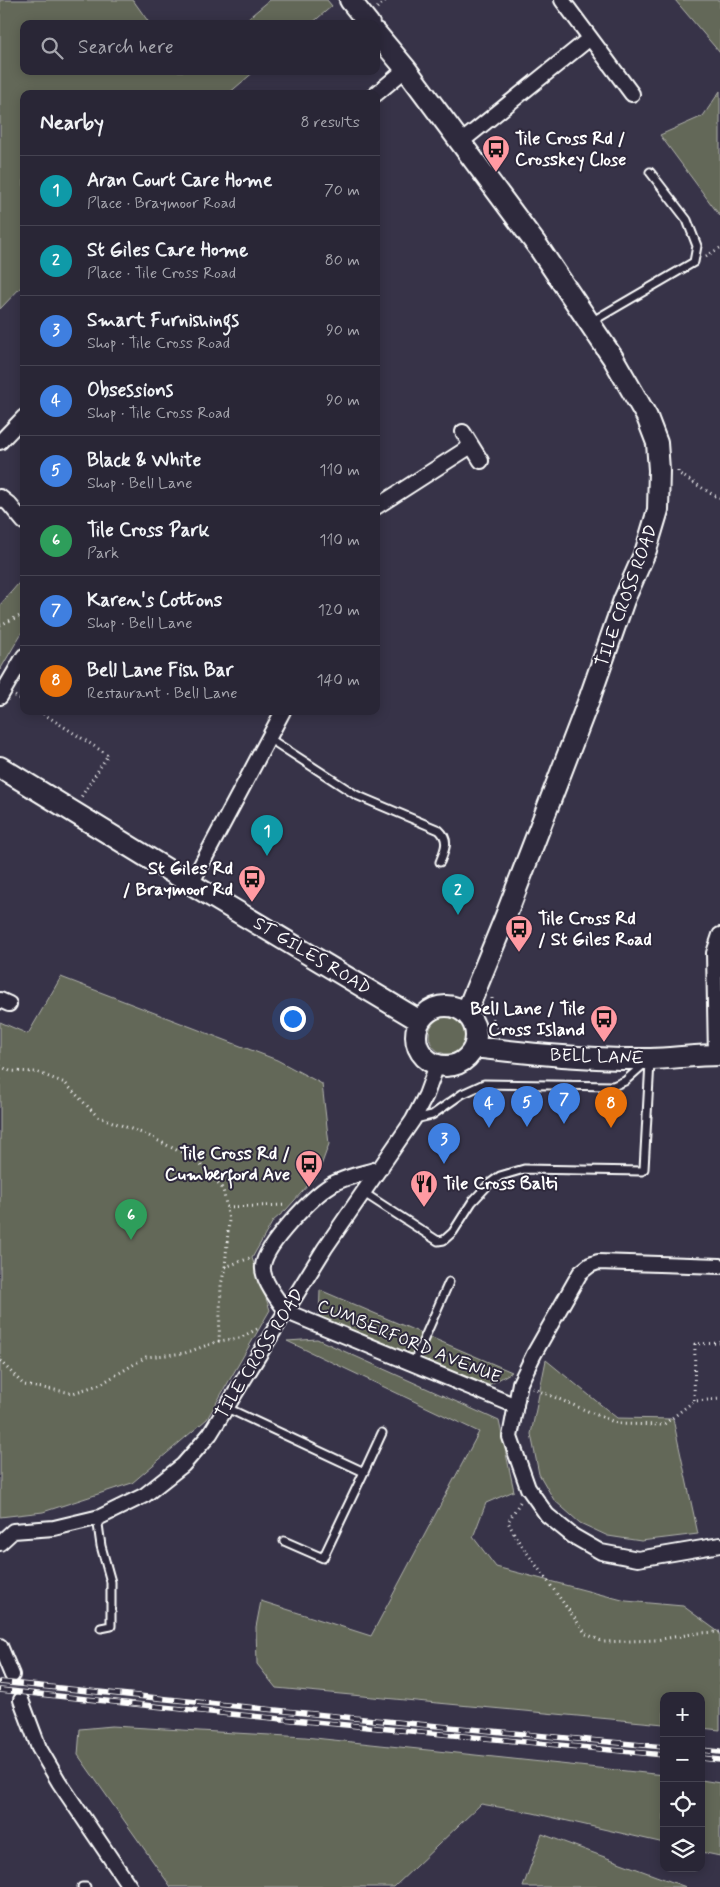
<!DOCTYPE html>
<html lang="en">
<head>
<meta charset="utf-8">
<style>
  :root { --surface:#292636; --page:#312e3e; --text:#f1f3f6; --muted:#a5a5ad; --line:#454351; --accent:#ff9aa2 }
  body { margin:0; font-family:Mynerve,sans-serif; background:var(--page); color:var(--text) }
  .controls { position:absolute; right:15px; bottom:15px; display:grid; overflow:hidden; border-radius:10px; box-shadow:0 2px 12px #0003 }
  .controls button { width:45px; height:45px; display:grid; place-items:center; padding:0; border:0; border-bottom:1px solid var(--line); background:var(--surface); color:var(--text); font:25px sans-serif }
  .you { position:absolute; left:292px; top:1018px; width:18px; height:18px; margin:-12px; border:4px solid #fff; border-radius:50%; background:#1a73e8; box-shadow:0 0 0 8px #1a73e833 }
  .badge { display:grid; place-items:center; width:32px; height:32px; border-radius:50%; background:var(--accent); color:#fff; font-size:16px; font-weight:700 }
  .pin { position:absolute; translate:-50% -41px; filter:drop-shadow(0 1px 2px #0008) }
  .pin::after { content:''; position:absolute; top:26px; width:18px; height:15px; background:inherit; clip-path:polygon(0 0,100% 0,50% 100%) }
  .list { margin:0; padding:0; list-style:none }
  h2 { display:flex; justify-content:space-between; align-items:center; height:65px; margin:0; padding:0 20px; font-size:21px }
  h2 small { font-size:16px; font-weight:400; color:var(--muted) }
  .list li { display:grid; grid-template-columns:32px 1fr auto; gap:15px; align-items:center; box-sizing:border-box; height:70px; padding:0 20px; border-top:1px solid var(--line) }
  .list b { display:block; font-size:19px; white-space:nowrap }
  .list p { margin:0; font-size:16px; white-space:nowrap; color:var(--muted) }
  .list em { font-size:16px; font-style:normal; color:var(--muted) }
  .icon { flex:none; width:28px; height:28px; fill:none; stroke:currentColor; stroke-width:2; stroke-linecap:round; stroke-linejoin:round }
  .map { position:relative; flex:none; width:720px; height:1887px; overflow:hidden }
  .search { position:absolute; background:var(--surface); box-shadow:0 2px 12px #0003; left:20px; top:20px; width:360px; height:55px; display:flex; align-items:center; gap:12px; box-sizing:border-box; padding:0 18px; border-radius:10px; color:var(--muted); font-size:19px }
  .panel { position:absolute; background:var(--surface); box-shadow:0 2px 12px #0003; left:20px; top:90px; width:360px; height:625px; border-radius:10px }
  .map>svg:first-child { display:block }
  .green { fill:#636759; stroke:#b1b3ac }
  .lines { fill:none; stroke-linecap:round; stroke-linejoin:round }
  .street-tunnel { stroke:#4b475a; stroke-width:14; stroke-dasharray:14 7; stroke-linecap:butt }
  .lane-casing { stroke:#fff; stroke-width:11 }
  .street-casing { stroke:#fff; stroke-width:18 }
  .secondary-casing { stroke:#fff; stroke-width:24 }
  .path { stroke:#fff; stroke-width:3; stroke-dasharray:1 4; stroke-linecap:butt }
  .lane { stroke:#2f2a3d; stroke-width:7 }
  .street { stroke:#2f2a3d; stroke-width:14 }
  .secondary { stroke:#2f2a3d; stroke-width:20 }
  .rail-casing { stroke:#fff; stroke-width:5.5 }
  .rail { stroke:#2f2a3d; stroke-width:4; stroke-dasharray:11; stroke-linecap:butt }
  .labels { text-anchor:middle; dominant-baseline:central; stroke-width:4; stroke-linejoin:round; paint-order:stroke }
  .poi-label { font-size:18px; font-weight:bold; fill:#fff; stroke:#2f2a3d; text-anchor:start }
  .street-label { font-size:18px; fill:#fff; stroke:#2f2a3d }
</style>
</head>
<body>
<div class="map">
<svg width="720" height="1887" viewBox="0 0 720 1887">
  <rect width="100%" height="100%" fill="#373348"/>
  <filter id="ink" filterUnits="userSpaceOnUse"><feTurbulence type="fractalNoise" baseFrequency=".02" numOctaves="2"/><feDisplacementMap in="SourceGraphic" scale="10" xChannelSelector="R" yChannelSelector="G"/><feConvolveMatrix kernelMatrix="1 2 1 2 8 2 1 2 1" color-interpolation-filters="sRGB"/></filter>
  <g filter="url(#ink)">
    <path class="green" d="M0,0h133l17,24h-126v47h231l-27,23h-204v190l-24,25z
      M270,0h57l5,6 -21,18h-70z
      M675,0h45v53z
      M720,91v125l-60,-81 43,-19z
      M24,577v52l-24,41v-65z
      M61,977l216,83 45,24 7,60 -11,30 -32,36 -13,11 -21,37 18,52 -63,109 -75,64 -89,29 -43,5v-495l28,12z
      M429 1035a19 19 0 1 1 38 0a19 19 0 1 1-38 0Z
      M320,1290l192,82 -23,13 -170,-64z
      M317,1339l182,82 15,70 -28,12 -13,34 23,30 130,34 57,5 37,27v97l-19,-2v-32h-37v28l-388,-36 -19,-24 -1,-37 5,-26 110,35 108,-204 -192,-91z
      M546,1360l71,58 56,1 25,115 -57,7 -33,-5 -28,-13 -26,-23 -15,-26 -8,-40z
      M112,1726l193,11 359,38v68l-131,-30 -52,-9 -87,83h-223l-93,-132 2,-26z
      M701,1780l19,3v73l-19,-4z
      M542,1834l144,53h-163z"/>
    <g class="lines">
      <path class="street-tunnel" d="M12,1675l9,25"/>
      <defs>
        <path id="lane" d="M591,322l103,-60 3,-16 -10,-26 -37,-48
          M270,739l86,56 83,35c11,10 6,19 1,32
          M415,1119l17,-4 30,-21 22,-10 129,2 12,-5 19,-17
          M364,1193l74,48 6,-1 9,-8 19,-30 17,-18 11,-8 24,-7 118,2 2,-2 6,-107
          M413,1364l36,-82
          M227,1408l137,64 -41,86 -39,-17
          M364,1472l18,-39
          M97,1517l4,29 10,36v44l-10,2
          M82,1887h4"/>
        <path id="street" d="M562,0l70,94
          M376,94l30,-25
          M461,142l129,-104
          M463,432l18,29
          M0,442l24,-25
          M0,497l9,7 15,18
          M376,507l95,-61
          M0,697l24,-41
          M191,884l92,-173
          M0,1000l9,4
          M716,1055l-2,-102 6,-18
          M720,1266l-122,-4 -8,3 -10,8 -46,81 -14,29 -10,54 18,51 19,27 26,21 28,16 37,7 82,-14
          M287,1312l229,94
          M287,1312c-8,-10 -26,-33 -24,-46 2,-21 50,-70 68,-81 12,-8 35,-12 50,-17
          M0,1543l13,-12 41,-3 46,-11 45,-22 38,-30 27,-31 115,-186 88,-128 13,-25 11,-30
          M0,1646l12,29
          M21,1700l18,48 20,34 71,105"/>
        <path id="secondary" d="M350,0l19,24
          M376,33l30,36 133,179 74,110 34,59 10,26 2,27 -1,40 -12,40 -22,50 -34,97 -85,221 -39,95
          M0,767l191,117 229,137
          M416 1036a30 30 0 1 1 60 0a30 30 0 1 1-60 0Z
          M474,1047c59,7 118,13 177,12 23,-1 46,-4 69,-4"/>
      </defs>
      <use href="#lane" class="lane-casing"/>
      <use href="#street" class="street-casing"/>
      <use href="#secondary" class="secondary-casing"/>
      <path class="path" d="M377,8l9,-8
        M706,256l14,-8
        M678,471v2l42,26
        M0,625l24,-11
        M15,696l9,5
        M39,711l69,44 -27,42
        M492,998l1,23 7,12
        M0,1066l10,5 26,1 29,11 32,33 50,19 49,25 27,29 6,31 -4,47 -4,18 -2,56 21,-3 19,-10
        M227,1207l60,-2
        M225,1267l25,-9
        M720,1343l-25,1 -1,57 26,-2
        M0,1361l24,24 49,8 28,-9 45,-27 39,-4 34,-12
        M532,1388l87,36 44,1 31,-24
        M520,1502l-12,20 9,17 69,95 18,8 52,-2 42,-7 22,-1"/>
      <use href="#lane" class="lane"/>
      <use href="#street" class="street"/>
      <use href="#secondary" class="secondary"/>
      <defs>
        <path id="rail" d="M0,1682l374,38 290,27
          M0,1690l230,24 434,41
          M701,1750l19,2
          M701,1758l19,2"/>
      </defs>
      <use href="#rail" class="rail-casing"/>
      <use href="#rail" class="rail"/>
    </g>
  </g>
  <defs>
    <symbol id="bus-pin" viewBox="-11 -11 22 30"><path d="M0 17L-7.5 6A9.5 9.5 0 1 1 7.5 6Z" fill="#ff9aa2" stroke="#2f2a3d"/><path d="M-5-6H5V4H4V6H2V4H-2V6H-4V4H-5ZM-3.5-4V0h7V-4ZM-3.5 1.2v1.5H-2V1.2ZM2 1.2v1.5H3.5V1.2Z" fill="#111"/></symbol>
    <symbol id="restaurant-pin" viewBox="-11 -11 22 30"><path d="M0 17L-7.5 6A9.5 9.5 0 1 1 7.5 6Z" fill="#ff9aa2" stroke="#2f2a3d"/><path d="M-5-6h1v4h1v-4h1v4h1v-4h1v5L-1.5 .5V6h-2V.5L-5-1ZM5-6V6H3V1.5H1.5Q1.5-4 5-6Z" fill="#111"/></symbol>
  </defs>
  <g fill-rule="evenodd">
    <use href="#bus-pin" x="480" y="133" width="32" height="43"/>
    <use href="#bus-pin" x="236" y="863" width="32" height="43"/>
    <use href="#bus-pin" x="503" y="913" width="32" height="43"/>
    <use href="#bus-pin" x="588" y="1003" width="32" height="43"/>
    <use href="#bus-pin" x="293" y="1148" width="32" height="43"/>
    <use href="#restaurant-pin" x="408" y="1168" width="32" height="43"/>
  </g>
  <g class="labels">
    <g class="poi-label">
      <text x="515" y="139">Tile Cross Rd /<tspan x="515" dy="21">Crosskey Close</tspan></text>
      <text x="233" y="869" text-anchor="end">St Giles Rd<tspan x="233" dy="21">/ Braymoor Rd</tspan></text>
      <text x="538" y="919">Tile Cross Rd<tspan x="538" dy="21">/ St Giles Road</tspan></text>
      <text x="585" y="1009" text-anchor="end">Bell Lane / Tile<tspan x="585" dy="21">Cross Island</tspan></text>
      <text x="290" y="1154" text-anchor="end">Tile Cross Rd /<tspan x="290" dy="21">Cumberford Ave</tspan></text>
      <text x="443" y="1184">Tile Cross Balti</text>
    </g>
    <g class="street-label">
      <text transform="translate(627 596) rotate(-70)">TILE CROSS ROAD</text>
      <text transform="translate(312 956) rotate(31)">ST GILES ROAD</text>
      <text transform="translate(597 1057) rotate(2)">BELL LANE</text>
      <text transform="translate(409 1342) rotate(22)">CUMBERFORD AVENUE</text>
      <text transform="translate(260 1354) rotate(-58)">TILE CROSS ROAD</text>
    </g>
  </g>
</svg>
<div class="controls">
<button>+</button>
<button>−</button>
<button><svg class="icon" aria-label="locate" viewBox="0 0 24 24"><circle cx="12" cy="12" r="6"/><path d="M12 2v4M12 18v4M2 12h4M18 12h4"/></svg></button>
<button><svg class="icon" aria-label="layers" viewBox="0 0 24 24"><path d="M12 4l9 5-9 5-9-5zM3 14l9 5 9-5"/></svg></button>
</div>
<div class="you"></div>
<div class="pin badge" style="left:267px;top:856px;background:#0f9aa8">1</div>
<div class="pin badge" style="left:458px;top:915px;background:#0f9aa8">2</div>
<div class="pin badge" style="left:444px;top:1164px;background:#3f7fe0">3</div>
<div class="pin badge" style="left:489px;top:1128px;background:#3f7fe0">4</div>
<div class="pin badge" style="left:527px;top:1127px;background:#3f7fe0">5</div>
<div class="pin badge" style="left:131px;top:1240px;background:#2e9e5b">6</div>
<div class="pin badge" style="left:564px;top:1124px;background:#3f7fe0">7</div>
<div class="pin badge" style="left:611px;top:1128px;background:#e8710a">8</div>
<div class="search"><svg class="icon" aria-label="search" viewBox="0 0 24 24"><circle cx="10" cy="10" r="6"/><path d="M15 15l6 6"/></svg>Search here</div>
<section class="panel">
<h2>Nearby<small>8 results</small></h2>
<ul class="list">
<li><span class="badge" style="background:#0f9aa8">1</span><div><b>Aran Court Care Home</b><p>Place · Braymoor Road</p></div><em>70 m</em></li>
<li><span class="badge" style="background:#0f9aa8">2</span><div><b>St Giles Care Home</b><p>Place · Tile Cross Road</p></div><em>80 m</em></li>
<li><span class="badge" style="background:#3f7fe0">3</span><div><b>Smart Furnishings</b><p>Shop · Tile Cross Road</p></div><em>90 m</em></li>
<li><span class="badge" style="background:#3f7fe0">4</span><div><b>Obsessions</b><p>Shop · Tile Cross Road</p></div><em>90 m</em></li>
<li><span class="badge" style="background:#3f7fe0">5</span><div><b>Black &amp; White</b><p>Shop · Bell Lane</p></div><em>110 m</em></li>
<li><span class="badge" style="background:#2e9e5b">6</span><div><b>Tile Cross Park</b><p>Park</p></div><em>110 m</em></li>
<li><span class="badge" style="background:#3f7fe0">7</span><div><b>Karen's Cottons</b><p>Shop · Bell Lane</p></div><em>120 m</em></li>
<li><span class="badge" style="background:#e8710a">8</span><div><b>Bell Lane Fish Bar</b><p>Restaurant · Bell Lane</p></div><em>140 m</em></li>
</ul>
</section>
</div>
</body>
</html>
